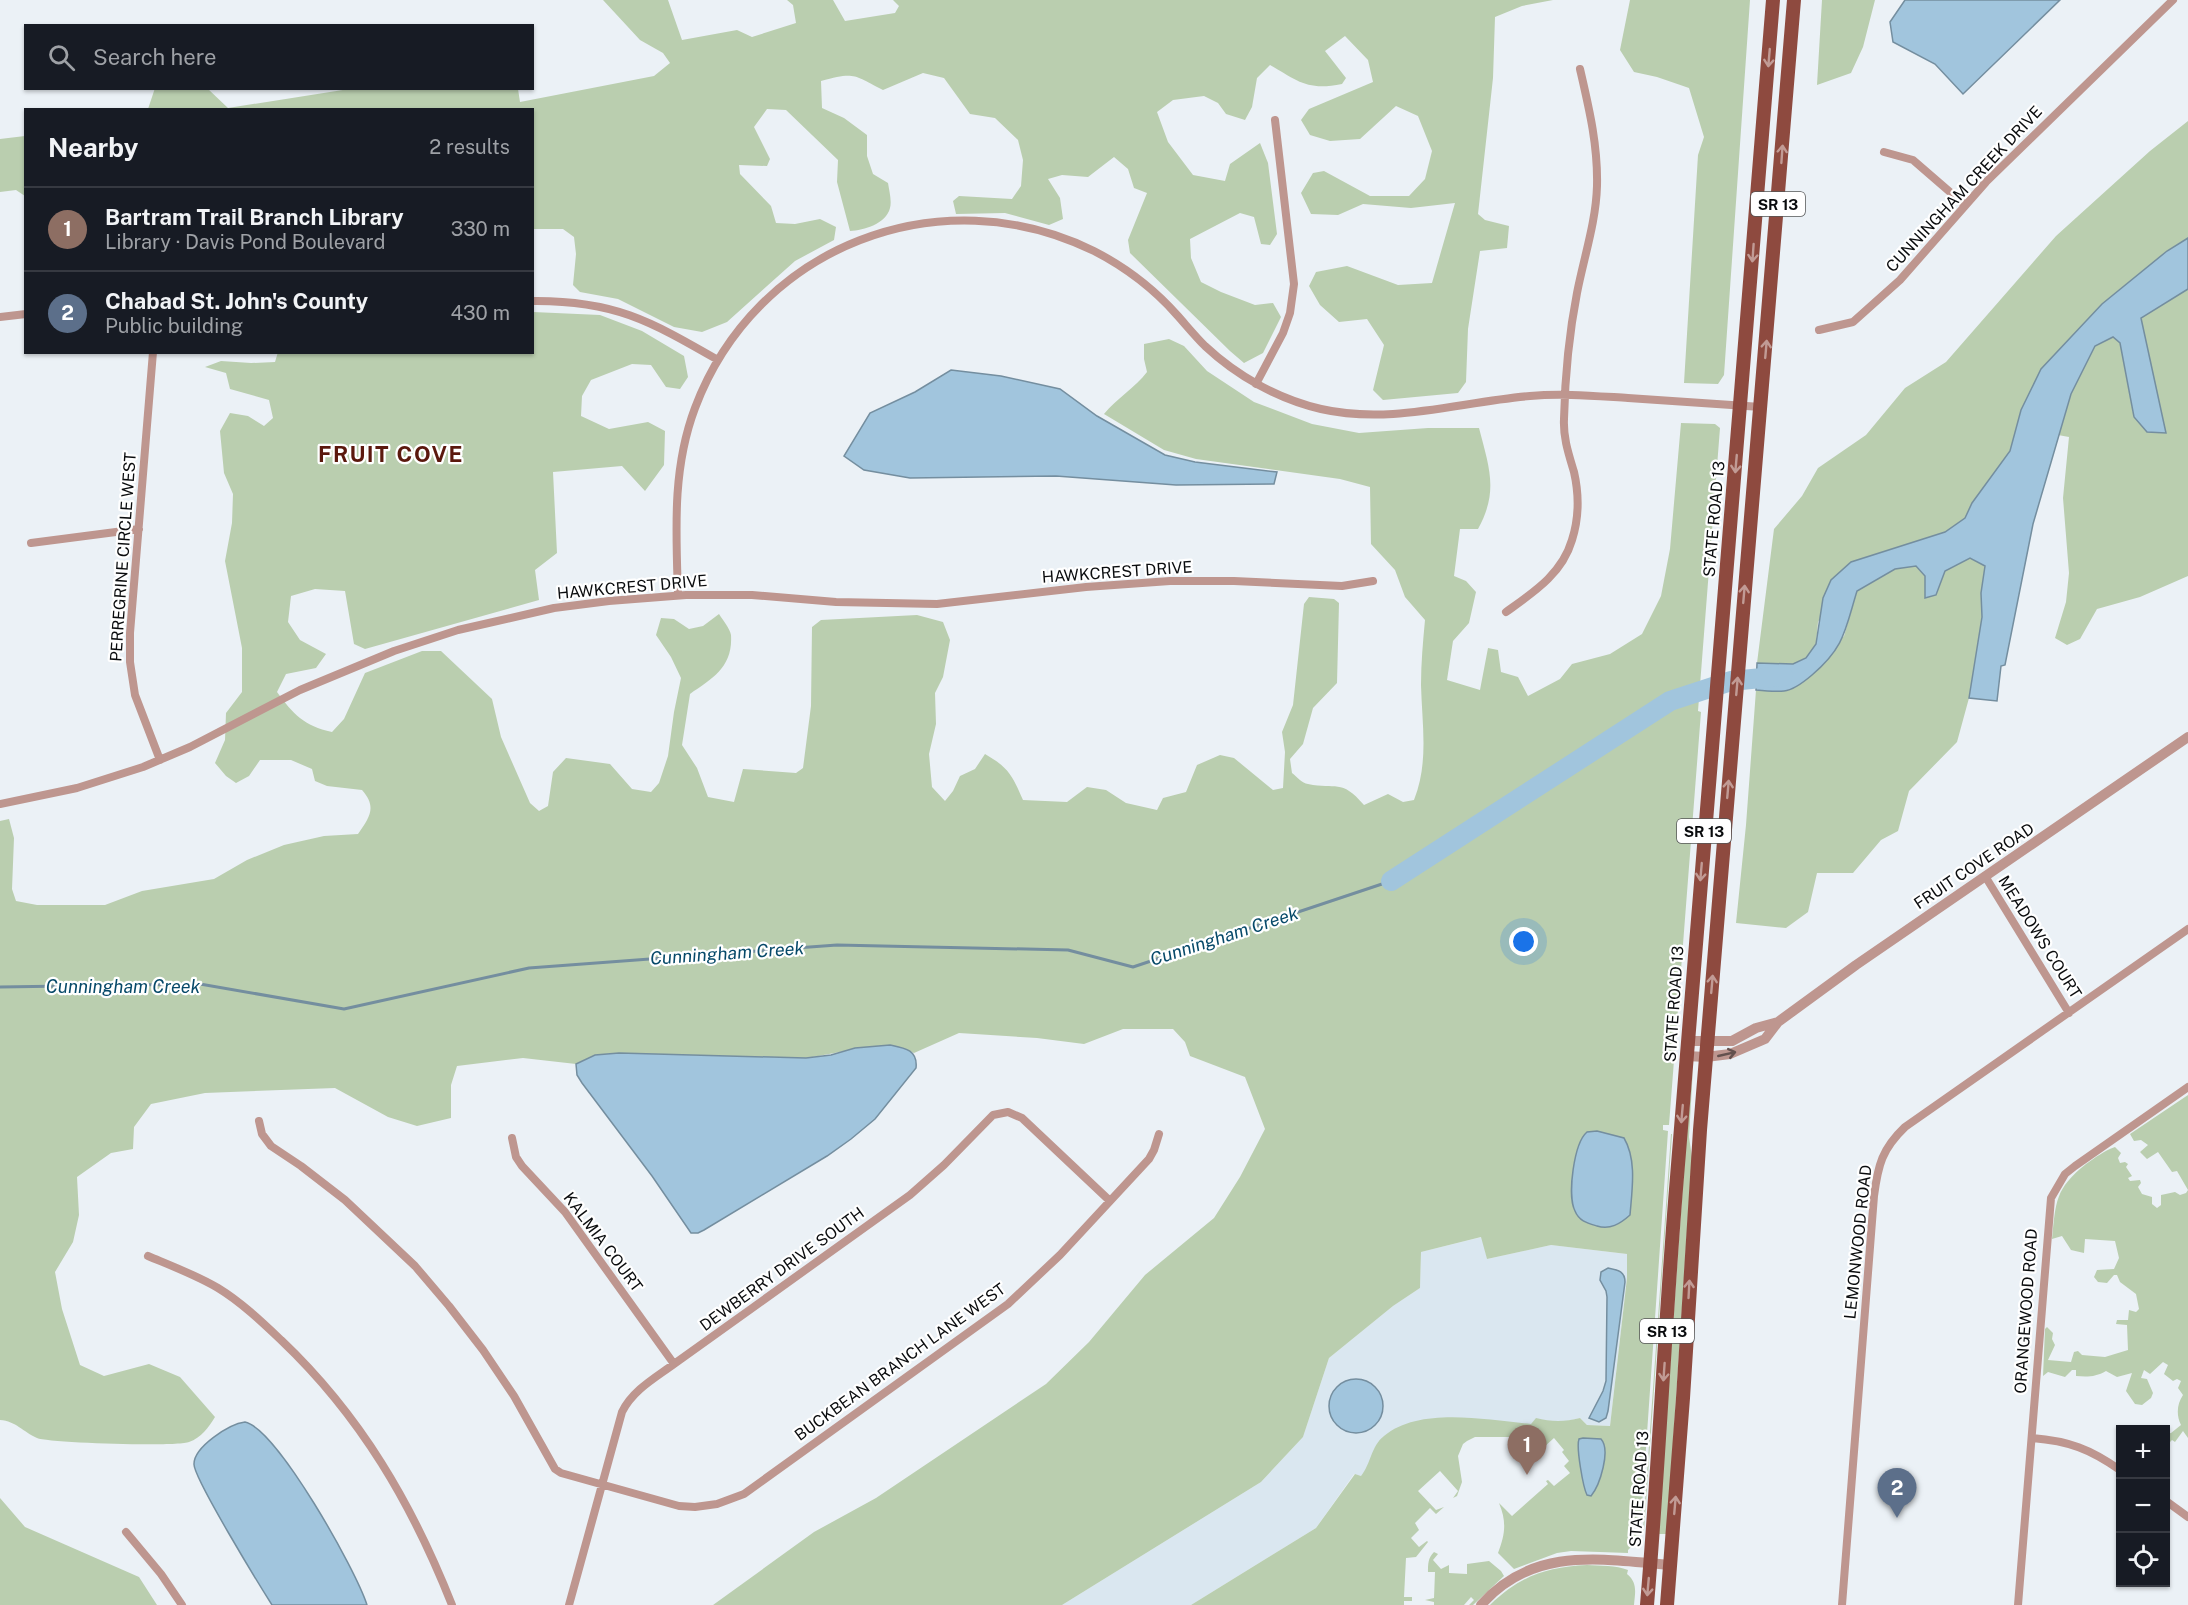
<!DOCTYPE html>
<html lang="en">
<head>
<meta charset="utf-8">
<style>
  :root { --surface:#171b24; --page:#20242c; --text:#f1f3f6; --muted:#9ea1a6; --line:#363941; --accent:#b45309 }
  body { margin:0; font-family:"Public Sans",sans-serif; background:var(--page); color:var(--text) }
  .controls { position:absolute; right:18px; bottom:18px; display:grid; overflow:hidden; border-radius:0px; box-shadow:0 2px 4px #0004 }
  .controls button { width:54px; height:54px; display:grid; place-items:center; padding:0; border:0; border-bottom:2px solid var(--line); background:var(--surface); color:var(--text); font:30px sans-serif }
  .you { position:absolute; left:1524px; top:942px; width:21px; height:21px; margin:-15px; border:4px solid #fff; border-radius:50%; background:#1a73e8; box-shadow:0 0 0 9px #1a73e833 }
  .badge { display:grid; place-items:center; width:39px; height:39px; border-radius:50%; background:var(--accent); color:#fff; font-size:20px; font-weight:700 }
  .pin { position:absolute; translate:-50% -50px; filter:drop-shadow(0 2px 3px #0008) }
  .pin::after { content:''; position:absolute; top:32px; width:21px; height:18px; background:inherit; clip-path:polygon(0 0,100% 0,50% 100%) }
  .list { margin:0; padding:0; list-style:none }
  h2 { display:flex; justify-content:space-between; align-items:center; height:78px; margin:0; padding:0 24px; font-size:26px }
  h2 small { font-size:20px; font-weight:400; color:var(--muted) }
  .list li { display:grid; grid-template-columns:39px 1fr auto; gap:18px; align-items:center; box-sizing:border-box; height:84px; padding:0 24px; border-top:2px solid var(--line) }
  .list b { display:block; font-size:22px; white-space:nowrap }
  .list p { margin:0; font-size:20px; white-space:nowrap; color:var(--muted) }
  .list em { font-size:20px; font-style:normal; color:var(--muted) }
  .icon { flex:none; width:33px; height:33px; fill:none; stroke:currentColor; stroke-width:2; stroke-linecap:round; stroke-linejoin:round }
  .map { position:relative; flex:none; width:2188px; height:1605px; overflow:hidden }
  .search { position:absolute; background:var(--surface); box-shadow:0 2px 4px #0004; left:24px; top:24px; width:510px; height:66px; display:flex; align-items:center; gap:15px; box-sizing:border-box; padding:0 21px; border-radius:0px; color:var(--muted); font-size:22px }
  .panel { position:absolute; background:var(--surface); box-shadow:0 2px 4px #0004; left:24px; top:108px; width:510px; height:246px; border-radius:0px }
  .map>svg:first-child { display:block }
  .built { fill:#dae7f0 }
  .green { fill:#baceaf }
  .water { fill:#a1c5dd; stroke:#748e9f; stroke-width:1.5 }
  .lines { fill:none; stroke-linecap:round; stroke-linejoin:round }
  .stream { stroke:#748e9f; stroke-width:3 }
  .river { stroke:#a1c5dd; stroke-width:20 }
  .minor { stroke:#be968f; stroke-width:8 }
  .tertiary { stroke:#be968f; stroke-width:10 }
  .primary { stroke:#8e4a3f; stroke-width:14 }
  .oneway { stroke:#c19b95 }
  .oneway2 { stroke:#64514e }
  .labels { text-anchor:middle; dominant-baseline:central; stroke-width:4.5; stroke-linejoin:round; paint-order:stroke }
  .shield { fill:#fff; stroke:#545556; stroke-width:1.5 }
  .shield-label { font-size:15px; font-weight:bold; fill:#0a0c0e }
  .street-label { font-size:16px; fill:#0a0c0e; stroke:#fff }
  .water-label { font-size:18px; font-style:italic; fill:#064969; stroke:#fff }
  .district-label { font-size:22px; font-weight:bold; letter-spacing:1.5px; fill:#5b180d; stroke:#fff }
</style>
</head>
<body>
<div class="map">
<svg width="2188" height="1605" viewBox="0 0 2188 1605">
  <rect width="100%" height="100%" fill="#ebf1f6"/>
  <path class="built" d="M1482,1237l5,22 64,-14 76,9v24l-17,148 -23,-1 -7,-7 -12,3h-21l-11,-2 -5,5 -148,13 -8,11 -8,22 -6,6 -7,-2 -38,54 -125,77h-129l199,-123 42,-45 26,-79 64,-52 27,-18 1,-36z"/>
  <path class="green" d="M603,0h65l14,40 55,-10 15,7 44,-14 -3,-18 -6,-5h46l12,21 50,-8 4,-7 -6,-6h660l-31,6 -27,11 -2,61 -15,136 7,6 24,6 -2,22 -27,3 -12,78 -2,53 -8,11 -75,7 -10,-10 11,-45 -17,-26 -28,3 -19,-17 -11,-19 7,-14 31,-6 51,19 34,-2 23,-80 -44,5 -48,-4 -25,11 -27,-1 -10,-21 12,-20 11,-2 46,25h39l16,-17 7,-28 -14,-35 -22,-10 -36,33 -30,2 -20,-6 -9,-15 8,-11 64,-27 -5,-22 -23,-24 -20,15 21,27 -4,6c-35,7 -44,-3 -72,-19l-13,13 -5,29 -7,13 -19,-6 -8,-11 -14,-7 -31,4 -16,12 11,30 25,33 32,6 5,-17 30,-21 8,20 9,71 -7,11 -9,-1 -7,-27 -14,-4 -50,26 1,19 10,24 20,10 34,13 18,-2 8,14 -18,36 -19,10 -14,-12 -100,-98 -2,-13 19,-47 -13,-5 -6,-19 -14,-12 -26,20 -26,-2 -14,4 12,19 3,21 -14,6 -44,-12 -49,1 -3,-13 6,-5 53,3 9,-13 2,-26 -5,-20 -23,-22 -25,-4 -26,-36 -21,-5 -40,17c-30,-16 -29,-18 -62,-9l1,27 22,10 23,17v21l6,18 15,9c1,7 4,18 2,25 -4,16 -26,22 -40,23l-13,-49 1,-22 -52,-50 -19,-1 -13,18 16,32 -3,7 -28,-1 1,9 31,32 5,17 19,1 25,-5 16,8 -2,13 -39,21 -68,61 -25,10 -28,-5 -56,-28 -38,-7 -7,-7 3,-31 -2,-17 -11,-8h-30l-1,-119 -384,-1 7,-21 53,1 20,19 121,-19h169l2,13 134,-26 16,-13 -7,-10 -23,-13z
    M1630,0h120l-26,375 -6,9 -34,-1 14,-228 6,-18 -15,-49 -32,-11 -23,-5 -14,-22z
    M1822,0h53l-12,47 -12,26 -34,12z
    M2188,121v117l-21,13 -65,53 -81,106 -11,41 -38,52 -7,15 -20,14 -94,30 -33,60 -2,22 -10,14 -13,6 -36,-1 17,-134 28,-33 16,-28 48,-33 39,-47 41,-26 110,-126 94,-85z
    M25,136v60l-9,-6 -16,2v-53z
    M2188,289v287l-48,21 -43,12 -17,30 -13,6 -12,-7 11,-36 3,-29 -6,-75 6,-61 -11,-2 13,-41 24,-48 18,-9 7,6 14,75 7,-100z
    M533,312l67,3 42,16 42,25 4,21 -8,12 -14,-2 -15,-22 -19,-1 -41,16 -9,16 -1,20 28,13 39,-7 17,9 -1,34 -19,26 -23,-25 -69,6 4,81 -22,17 4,30 -174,49 -11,-5 -9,-53 -30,-2 -24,7 -3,26 12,18 26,14 -10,14 -30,6 -9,18c16,22 27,34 55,40l12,-13 21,-46 57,-22h19l51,48 9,38 29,66 9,8 9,-5 5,-34 13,-14 44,6 22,25 19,3 8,-9 9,-27 6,-44 7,-34 -10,-21 -15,-22 5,-17 13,1 15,10 14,-3 16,-12c4,6 11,15 12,21 2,32 -18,43 -41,59l-8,51 15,23 11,29 26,5 9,-33 53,4 7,-5 8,-62 1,-79 9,-7 96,-5 26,7 7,18 -7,37 -8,16 1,31 -7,30 3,33 13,14 8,-10 7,-15 15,-7 10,-15c24,14 27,21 38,46l44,2 20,-15 19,3 20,13 31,7 6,-12 23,-6 11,-27 23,-10 14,3 39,32 10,-2 2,-36 -3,-20 11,-27 11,-101 5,-7 25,2 5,4 -2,80 -24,25 -10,36 -13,15 2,14c5,4 10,10 16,11 28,6 33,-6 56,21l24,-11 15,8 11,-2c15,-38 8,-75 7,-115 0,-22 2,-44 4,-65l-20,-23 -10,-27 -24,-26 -1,-57 -30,-8 -144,-20 -32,-9 -60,-36c13,-16 31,-26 43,-42l-3,-13v-15l25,-5 15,7 23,25 47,31 58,22 47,9 69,-5h51c10,39 20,63 -1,101h-18l-6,47 12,5 10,11 -7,31 -16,18 -6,39 33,10 8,-42 10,2 3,22 17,5 10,19 32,-17 12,-15 38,-10 32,-20 19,-38 9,-47 11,-126 34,1 5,4 -22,283 3,1 -32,413h-6v5l5,1 -27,389 -11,9 3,3 6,-5 1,1 -1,11 -11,11v3l-57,-2 -14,2 -43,16 -16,-16c7,-18 9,-31 1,-50l13,13 36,-32 -2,-3 2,-1 6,6 16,-13 -6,-7 5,-5 -7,-9 2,-2 -10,-12 -10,9 -9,-10 -7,5 -13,-5h-40l-8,4 -4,3 -5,12 4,26 -5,14 -4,2 5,-7 -18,-20 -22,20 18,19 8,-3 -8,7 -6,-6 -15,15 4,7 -8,8 8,9 8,-6 1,1 -12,15 -10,1 -2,39h8v4h-8v4h-213l125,-77 39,-54 6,2c10,-12 10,-30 23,-40 36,-30 103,-16 147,-12l5,-6c15,4 29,4 44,0l7,7 23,1 17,-148v-24l-76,-9 -64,14 -6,-22 -60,15 -1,36 -27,18 -64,52 -26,79 -42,45 -199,123h-349l101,-73 62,-34 170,-114 43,-42 56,-67 69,-57 26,-41 25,-48 -20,-52 -55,-21 -5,-14 -12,-13h-50l-39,15 -47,-6 -78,-5 -45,20c-28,-15 -77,1 -108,5l-187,-5 -24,2 -19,9 -53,-6 -66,8 -6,19v33l-34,8 -29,-9 -53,-29 -130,5 -54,11 -17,23 -1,22 -22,4 -34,24 2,38 -6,27 -18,30 7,37 18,56 24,11 45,-12 31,13 35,40c-6,10 -14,21 -26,25 -11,5 -141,1 -152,-4 -14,-6 -21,-17 -37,-18v-599l9,-2 5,19 -2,51 4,12 21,4h68l37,-14 72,-12 33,-19 37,-15 40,-9 34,-2c12,-17 19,-27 4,-44l-35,-4 -12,-5 -3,-12 -21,-9h-31l-11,16 -13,7 -10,-7 -11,-13 10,-23 1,-27 16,-21v-44l-17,-87 7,-38 1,-29 -9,-21 -4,-42 10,-18 18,3 16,10 9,-8 -4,-18 -39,-11 -4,-16 -21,-6 16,-6 30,2 24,-1 3,-10h254z
    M1970,558l15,8 -4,27 1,24 -13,81 -12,44 -48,49 -11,40 -17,9 -28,33h-36l-9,39 -22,16 -50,-5 10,-98 10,-135 30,1 58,-55 13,-45 38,-22 22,-3 8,10v21l11,-2 9,-24z
    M1693,1068l-4,69 3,20 -25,377h-9l28,-392z
    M2188,1095v343l-5,-7 -8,11 -3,-2 -5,5 -1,-11 5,-1 10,-8c-5,-10 -4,-21 2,-30l-5,-7 3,-7 -4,-2 -4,2 -9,-7 4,-9 -5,-3 -13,12 -6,-4 -3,8 6,1 6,14 -2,5 -9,7 -7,-1 -9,-13 6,-18 -15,4 -11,-6c-10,6 -19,6 -30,5v-6h-4l-7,7 -17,-5 -5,4 2,-47 2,-2 6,6 -1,6 3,6 -7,15 23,2 3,-10 4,-1 4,4 23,2 23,-7 -1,-25 -11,-1 1,-4h11l1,-10 7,2 3,-3 -3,-15 -16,-12 -3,-7h-3l-7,8 -9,-1 -4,-5 3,-7 17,-1 5,-11 -4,-17 -30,-2 -1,14 -13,-3 -9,-14 -10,3c4,-38 3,-50 34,-75 10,-7 18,-13 29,-17l6,6 -3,5 2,5 5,-1 3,2 -2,3 6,9 -4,2 2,3 10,-1 1,3 -3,4 4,7 10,3v7l5,4 4,-3v-10l14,-3 5,3 6,-2 2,-3 -11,-19 -5,1 -14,-20 -11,7 -7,-7 8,-7 -7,-5 -7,1 -4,-7z
    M1671,1134h1l-28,397 -1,-1z
    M0,1498l25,29 114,50 18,28h-157z
    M1434,1552l4,2 -5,6 8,9 8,-4v8l18,1v-10l22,-3 12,10 3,5 -31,29h-4l5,-5 -3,-3 -7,8h-30v-3l-9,-2 9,-2 1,-26h-7c0,-8 0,-14 6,-20z
    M1587,1565c13,1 29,0 41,5l-1,4c11,9 8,19 7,31h-144c30,-29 56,-38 97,-40z"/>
  <path class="water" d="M1905,0h155l-97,94 -28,-30 -42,-22 -3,-20z
    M2188,238v51l-47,29 25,115 -19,-1 -13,-15 -14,-74 -7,-6 -18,9 -24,48 -38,130 -28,141 -4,1 -4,35 -28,-3 13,-81 -1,-24 4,-27 -15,-8 -25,13 -9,24 -11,3v-22l-9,-10 -21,3 -38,22c-12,39 -12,56 -45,84 -7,6 -18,15 -28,16 -9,1 -19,0 -28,-1l1,-27 36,1 13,-6 10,-14 7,-46 8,-18 20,-18 94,-30 20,-14 7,-15 38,-52 11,-41 20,-41 61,-65 65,-53z
    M951,370l50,6 59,13 37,27 68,39 30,7 82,10 -3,12 -98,1 -120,-9 -146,2 -46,-8 -20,-14 26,-43 45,-21z
    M890,1045c15,3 28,5 26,23l-41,51 -24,20 -24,17 -123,74 -6,3h-7l-39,-57 -70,-93 -5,-8 -1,-11 19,-9 24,-2 187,5 25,-3 24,-7z
    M1597,1131l27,7c13,22 8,52 6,77 -10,9 -20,15 -33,11 -10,-3 -18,-5 -22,-15 -8,-16 -1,-68 12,-79z
    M1608,1268c10,2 17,3 17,14l-17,129 -2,7 -7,4 -10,-4 14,-27 3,-10 1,-84 -1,-6 -6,-11 1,-8z
    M1329 1406a27 27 0 1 1 54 0a27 27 0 1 1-54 0Z
    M245,1422c32,7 111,148 122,183h-95c-12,-19 -79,-128 -78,-141 0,-17 35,-40 51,-42z
    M1583,1438l18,1c10,11 -1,46 -10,57l-4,-1c-4,-8 -11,-48 -8,-56z"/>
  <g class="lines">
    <path class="stream" d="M0,987l200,-3 144,25 185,-41 308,-23 231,5 65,17 258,-86"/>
    <path class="river" d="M1391,881l279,-180 61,-20 52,-5"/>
    <path class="minor" d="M1884,152l29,8 52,45
      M532,301c82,-1 118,20 186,59
      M0,317l26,-3
      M1819,330l34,-8 47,-42 86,-98 187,-182
      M153,352l-23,281v29l5,33 25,65
      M1256,384l27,-51 7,-20 4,-29 -19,-164
      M31,543l108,-14
      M678,595c-2,-64 -6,-126 17,-187 61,-162 245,-233 399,-157 31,16 60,38 83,64 9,10 18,21 28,31 32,30 73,53 116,63 70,16 138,-7 209,-13 32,-3 65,0 98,2 44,3 88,6 133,9
      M1506,612c28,-20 56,-38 66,-72 7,-22 7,-46 2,-68 -5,-17 -11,-34 -10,-53 1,-42 5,-85 13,-126 7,-36 19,-71 20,-107 1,-41 -8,-78 -17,-117
      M0,804l77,-16 66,-21 47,-20 110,-57 94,-39 64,-21 96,-22 55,-7 77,-6h66l84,7 101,2 149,-17 84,-6h64l108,5 31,-5
      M1985,876l84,137
      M259,1121l3,13 9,12 30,20 44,34 70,66 34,40 34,44 31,46 41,73 6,4 118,33 16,1 22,-3 27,-10 264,-190 52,-49 89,-96 5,-9 5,-16
      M512,1138l4,19 6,9 43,46 109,152
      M148,1256c24,10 48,19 70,32 23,14 44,34 63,52 80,76 131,164 171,265
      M2032,1438c37,3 58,11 88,32
      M2166,1501l22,16
      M126,1532l35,42 21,31
      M569,1605l53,-193c11,-22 33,-34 52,-48l236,-169 34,-30 49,-50 15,-3 14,6 88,83
      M1842,1605l32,-409c4,-31 8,-47 31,-69l283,-198
      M2018,1605l33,-407 14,-24 10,-8 113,-79"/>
    <path class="tertiary" d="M1688,1041h44l24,-13 22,-6
      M1686,1056l20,1 24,-3 35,-15 13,-17 78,-57 332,-228
      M1481,1605c52,-59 119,-46 189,-40"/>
    <path class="primary" d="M1647,1605c12,-142 18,-285 30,-428 31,-392 65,-785 96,-1177
      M1667,1605l16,-207 17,-268 94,-1130"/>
  </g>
  <defs><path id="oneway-shaft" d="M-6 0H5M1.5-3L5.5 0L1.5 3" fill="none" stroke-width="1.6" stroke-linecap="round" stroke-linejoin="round" transform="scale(1.5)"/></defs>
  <g class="oneway">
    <use href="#oneway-shaft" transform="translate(1769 58) rotate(95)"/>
    <use href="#oneway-shaft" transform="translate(1782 154) rotate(-86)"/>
    <use href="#oneway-shaft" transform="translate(1753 253) rotate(94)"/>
    <use href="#oneway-shaft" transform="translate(1766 349) rotate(-85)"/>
    <use href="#oneway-shaft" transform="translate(1736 464) rotate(95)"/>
    <use href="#oneway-shaft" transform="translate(1744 594) rotate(-85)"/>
    <use href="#oneway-shaft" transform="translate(1737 686) rotate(-85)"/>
    <use href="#oneway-shaft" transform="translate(1728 789) rotate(-85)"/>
    <use href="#oneway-shaft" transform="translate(1701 872) rotate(95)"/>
    <use href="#oneway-shaft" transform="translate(1712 984) rotate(-85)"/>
    <use href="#oneway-shaft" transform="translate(1682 1114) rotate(95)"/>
    <use href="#oneway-shaft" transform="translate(1689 1289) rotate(-87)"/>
    <use href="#oneway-shaft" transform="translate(1664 1372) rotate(94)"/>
    <use href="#oneway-shaft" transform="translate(1675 1505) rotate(-85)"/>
    <use href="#oneway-shaft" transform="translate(1648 1587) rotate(95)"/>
  </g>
  <use class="oneway2" href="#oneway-shaft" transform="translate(1727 1054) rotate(-13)"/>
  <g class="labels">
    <g class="shield">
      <rect x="1751" y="192" width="54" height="24" rx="4.5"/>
      <rect x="1677" y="819" width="54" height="24" rx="4.5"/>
      <rect x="1640" y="1319" width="54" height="24" rx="4.5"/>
    </g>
    <g class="shield-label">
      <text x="1778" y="204">SR 13</text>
      <text x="1704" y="831">SR 13</text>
      <text x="1667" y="1331">SR 13</text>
    </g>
    <g class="street-label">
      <text transform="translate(1964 189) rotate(-47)">CUNNINGHAM CREEK DRIVE</text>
      <text transform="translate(1714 519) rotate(-85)">STATE ROAD 13</text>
      <text transform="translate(123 557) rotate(-86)">PERREGRINE CIRCLE WEST</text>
      <text transform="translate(1117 572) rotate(-4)">HAWKCREST DRIVE</text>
      <text transform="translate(632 587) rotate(-5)">HAWKCREST DRIVE</text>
      <text transform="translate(1974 866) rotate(-34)">FRUIT COVE ROAD</text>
      <text transform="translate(2040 937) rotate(58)">MEADOWS COURT</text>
      <text transform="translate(1674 1004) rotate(-86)">STATE ROAD 13</text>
      <text transform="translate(603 1242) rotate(53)">KALMIA COURT</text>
      <text transform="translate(1858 1242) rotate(-84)">LEMONWOOD ROAD</text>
      <text transform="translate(782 1269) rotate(-36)">DEWBERRY DRIVE SOUTH</text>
      <text transform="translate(2026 1311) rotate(-86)">ORANGEWOOD ROAD</text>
      <text transform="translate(900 1362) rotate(-36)">BUCKBEAN BRANCH LANE WEST</text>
      <text transform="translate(1639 1489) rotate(-86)">STATE ROAD 13</text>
    </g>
    <g class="water-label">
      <text transform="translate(1224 936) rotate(-18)">Cunningham Creek</text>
      <text transform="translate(727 953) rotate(-4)">Cunningham Creek</text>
      <text x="123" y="986">Cunningham Creek</text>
    </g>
    <g class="district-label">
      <text x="391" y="454">FRUIT COVE</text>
    </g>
  </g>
</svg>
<div class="controls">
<button>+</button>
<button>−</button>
<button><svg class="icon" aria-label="locate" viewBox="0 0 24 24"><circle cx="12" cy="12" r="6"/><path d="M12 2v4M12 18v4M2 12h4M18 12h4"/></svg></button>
</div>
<div class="you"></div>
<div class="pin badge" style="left:1527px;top:1475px;background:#8d6e63">1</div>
<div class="pin badge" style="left:1897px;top:1518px;background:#5c6f8a">2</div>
<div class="search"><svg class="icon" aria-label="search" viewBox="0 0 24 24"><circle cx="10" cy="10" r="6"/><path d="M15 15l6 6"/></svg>Search here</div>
<section class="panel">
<h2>Nearby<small>2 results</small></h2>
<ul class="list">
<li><span class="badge" style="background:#8d6e63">1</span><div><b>Bartram Trail Branch Library</b><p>Library · Davis Pond Boulevard</p></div><em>330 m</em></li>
<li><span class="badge" style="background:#5c6f8a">2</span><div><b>Chabad St. John's County</b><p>Public building</p></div><em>430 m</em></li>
</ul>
</section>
</div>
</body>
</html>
